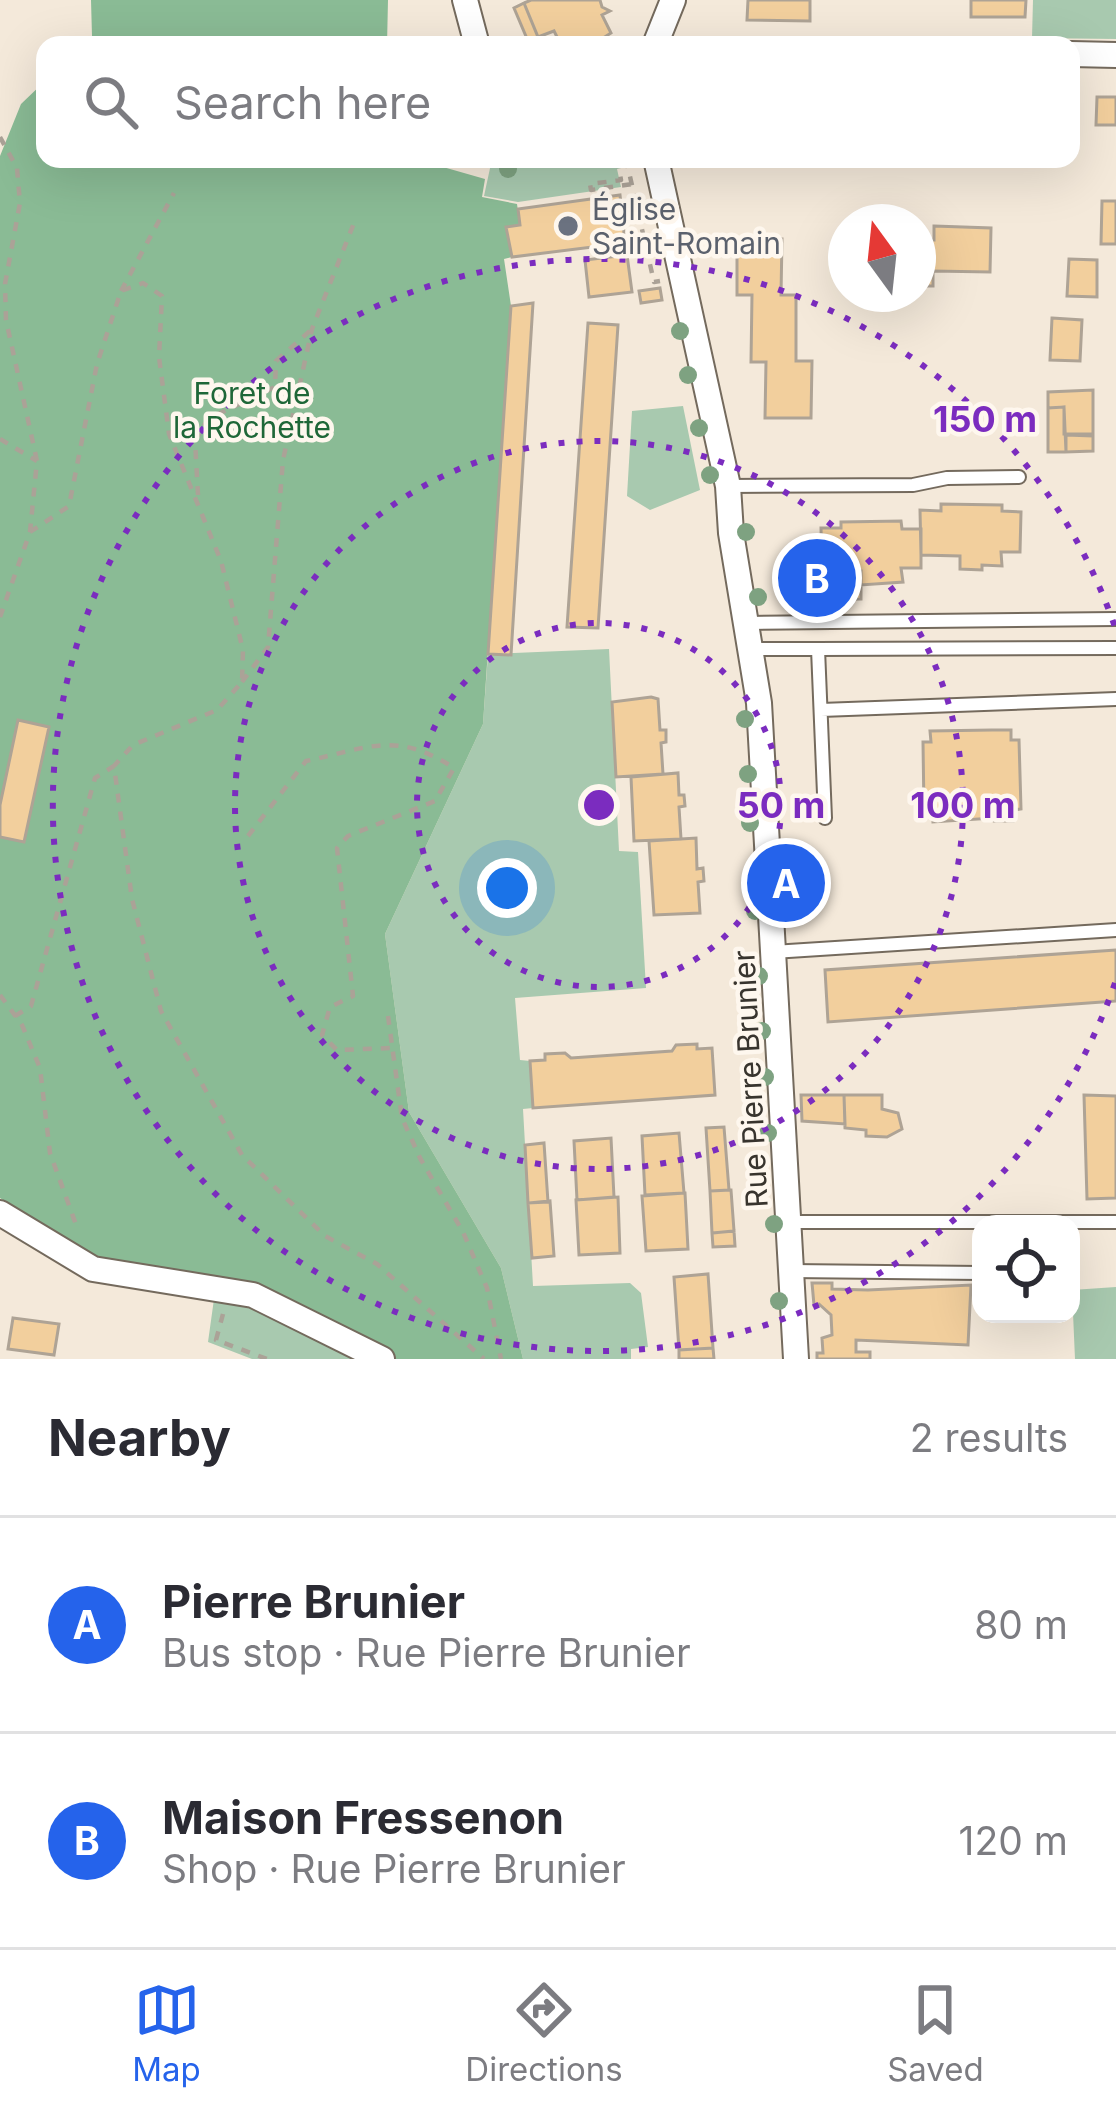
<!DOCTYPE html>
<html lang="en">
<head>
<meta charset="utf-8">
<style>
  :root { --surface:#fff; --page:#f2f2f3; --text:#2b2b33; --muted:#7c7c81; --line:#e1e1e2; --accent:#2563eb }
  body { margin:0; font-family:Inter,sans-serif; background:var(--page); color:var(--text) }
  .controls { position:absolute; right:36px; bottom:36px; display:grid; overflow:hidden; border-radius:24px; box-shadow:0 12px 48px #0002 }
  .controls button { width:108px; height:108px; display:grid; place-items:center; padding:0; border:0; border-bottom:3px solid var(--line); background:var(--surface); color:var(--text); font:60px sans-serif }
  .compass { position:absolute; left:828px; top:204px; width:108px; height:108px; border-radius:50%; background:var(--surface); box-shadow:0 12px 48px #0002; rotate:345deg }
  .you { position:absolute; left:507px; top:888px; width:42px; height:42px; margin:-30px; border:9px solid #fff; border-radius:50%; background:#1a73e8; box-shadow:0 0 0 18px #1a73e833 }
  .badge { display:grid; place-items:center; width:78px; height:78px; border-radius:50%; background:var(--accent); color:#fff; font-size:39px; font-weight:700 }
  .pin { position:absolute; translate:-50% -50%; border:6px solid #fff; box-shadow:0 3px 12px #0006 }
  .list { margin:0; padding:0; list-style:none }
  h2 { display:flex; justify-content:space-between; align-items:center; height:156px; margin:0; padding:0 48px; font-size:51px }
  h2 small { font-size:39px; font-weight:400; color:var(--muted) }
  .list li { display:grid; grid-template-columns:78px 1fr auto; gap:36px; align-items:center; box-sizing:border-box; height:216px; padding:0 48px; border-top:3px solid var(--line) }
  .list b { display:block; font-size:45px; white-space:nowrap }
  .list p { margin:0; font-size:39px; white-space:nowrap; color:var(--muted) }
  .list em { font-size:39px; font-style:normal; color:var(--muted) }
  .icon { flex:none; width:66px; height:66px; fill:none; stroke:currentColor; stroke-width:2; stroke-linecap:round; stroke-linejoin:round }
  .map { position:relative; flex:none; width:1116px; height:1359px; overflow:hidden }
  .search { position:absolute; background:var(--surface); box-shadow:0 12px 48px #0002; left:36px; right:36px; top:36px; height:132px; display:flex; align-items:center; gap:30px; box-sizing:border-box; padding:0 42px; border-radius:24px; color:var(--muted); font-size:45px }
  .sheet { height:588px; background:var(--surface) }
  nav { display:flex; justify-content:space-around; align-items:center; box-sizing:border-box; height:168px; border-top:3px solid var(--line); background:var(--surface); font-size:33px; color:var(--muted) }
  nav a { display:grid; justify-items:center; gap:6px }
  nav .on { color:var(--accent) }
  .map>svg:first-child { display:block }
  .green { fill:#a8c9af }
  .forest { fill:#8abb95 }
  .building { fill:#f2cf9d; stroke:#aea395; stroke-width:3 }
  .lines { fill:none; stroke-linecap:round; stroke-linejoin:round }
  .lane-casing { stroke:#746a5d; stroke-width:16 }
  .street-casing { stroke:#746a5d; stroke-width:28 }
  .path { stroke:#aba297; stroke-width:4.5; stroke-dasharray:9 9; stroke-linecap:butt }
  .lane { stroke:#fff; stroke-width:12 }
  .street { stroke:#fff; stroke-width:24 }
  .tree { fill:#7ea281 }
  .ring { fill:none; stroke:#7b2cbf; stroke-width:6; stroke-dasharray:6 12 }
  .worship-dot { fill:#6b7280; stroke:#fef7ee; stroke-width:4.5 }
  .labels { text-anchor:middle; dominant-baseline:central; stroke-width:9; stroke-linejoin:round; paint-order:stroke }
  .worship-label { font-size:30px; fill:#5b616d; stroke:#fef7ee; text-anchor:start }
  .park-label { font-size:30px; fill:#1e6738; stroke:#fef7ee }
  .street-label { font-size:30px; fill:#38342e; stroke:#fef7ee }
  .centre { fill:#7b2cbf; stroke:#fef7ee; stroke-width:6 }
  .ring-label { font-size:36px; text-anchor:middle; font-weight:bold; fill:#7b2cbf; stroke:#fef7ee; stroke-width:9; stroke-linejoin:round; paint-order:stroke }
</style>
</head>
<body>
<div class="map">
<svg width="1116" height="1359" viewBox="0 0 1116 1359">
  <rect width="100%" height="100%" fill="#f4e9da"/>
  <path class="green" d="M1033,0h83v39l-84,-1z
    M492,159h139l2,6 -16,4 4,18 -103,15 -34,-6z
    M683,406l17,84 -50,20 -23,-14 5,-85z
    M609,649l10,202 19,1 8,136 -131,10 5,62 10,1 3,47 -10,1 10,177 97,-3 11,10 7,54 -17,2v10h-108l-22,-91 -92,-156 -24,-178 98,-210 5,-70z
    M1116,1287v72h-41l-3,-69z
    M214,1299l35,5 116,55h-113l-44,-17z"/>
  <path class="forest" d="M91,0h297l-1,45h-304l9,-9z
    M45,81v78h370l70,20 -3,18 35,7 3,21 -14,3 6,29 -8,2 7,47 -28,418 -98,210 24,178 92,156 22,91h-127l-17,-16 -121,-57 -144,-20 -46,-21 -68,-47v-1042l21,-52z"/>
  <path class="building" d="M531,0h69l2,7 8,4 -8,4 9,18 -19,12h-38l4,-6 -4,-8 -16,6 -14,-34z
    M748,0h62v21l-63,-1z
    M971,0h55l-1,17h-54z
    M524,3l14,34 -10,4 -14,-33z
    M1097,97h19v28h-20z
    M620,195l5,48 -113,14 -6,-30 14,-2 -2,-16z
    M1102,201h14v43h-15z
    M934,226l57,2 -1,44 -57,-1v15h-15v-46h16z
    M737,239h45l-1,56h15v66h16l-1,57h-46l1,-56h-15l1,-67h-15z
    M627,255l5,37 -43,5 -4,-37z
    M1069,259l28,1v37l-30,-1z
    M660,288l2,12 -21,3 -2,-12z
    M533,303l-22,352 -23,-1 23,-348z
    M1052,318l30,2 -2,41 -30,-1z
    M588,323l30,2 -20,303 -31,-1z
    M1093,390v44h-29v-27l-16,1v-16z
    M1064,407l2,45h-18v-44z
    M1066,435l27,1v15l-27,1z
    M941,504l61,1v6l19,1 -1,40h-19l1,14 -20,-1v5l-22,-1v-13l-39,-1 -1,-45 21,1z
    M901,521l1,8h19v39h-20l2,14 -42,3v-14l-39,-2 -1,-41h20v-6z
    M804,558h18v11l39,2v28l-58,1z
    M651,697l7,2 2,31h6v12l-5,1 2,31 -47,3 -4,-75z
    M18,720l31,7 -25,115 -24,-5v-32z
    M992,730h19v10h8l2,69 -8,1v11h-19l-1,-3 -60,4v-11h-9l-1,-69h8l-1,-11z
    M678,773l1,22h5l1,11 -6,1 2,32 -47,2 -3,-64z
    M696,838l1,31 6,-1 1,13 -6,1 2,31 -46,2 -5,-74z
    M1116,950v51l-288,21 -3,-52z
    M697,1044v5l15,-1 3,47 -182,13 -3,-47 15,-1v-6l20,-1 6,5 101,-7 4,-6z
    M801,1095h43l1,29 -43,-3z
    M844,1095h38v14l16,4 4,16 -15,8 -21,-1v-6l-21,-2z
    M1084,1095l32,1v102l-29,1z
    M724,1127l5,63 -19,1 -4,-63z
    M679,1133l5,60 -39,2 -3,-59z
    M611,1138l3,59 -37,3 -3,-59z
    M544,1143l4,59 -20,1 -3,-58z
    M731,1190l3,41 -22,2 -2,-42z
    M685,1193l3,56 -42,2 -4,-55z
    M618,1197l2,56 -41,2 -3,-55z
    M550,1201l4,55 -22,2 -4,-55z
    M734,1231l1,15 -22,1 -1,-14z
    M708,1274l5,74 -34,2 -5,-73z
    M812,1283h20v6l36,1 103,-5 -3,60 -112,-5v12h14v7h-53v-6h6l-1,-15 10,-3 -1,-20 -12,-11 -5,1z
    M13,1318l46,6 -5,31 -46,-6z
    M713,1348l1,11h-35v-9z"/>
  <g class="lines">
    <defs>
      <path id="lane" d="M728,486l185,-1 34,-7 72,-1
        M748,623l368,-4
        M753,649h65l7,169
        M818,649l298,-1
        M821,710l295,-11
        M773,952l343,-22
        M787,1222h329
        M791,1271l190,2"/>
      <path id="street" d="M465,0l12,45
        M655,45l18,-45
        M1071,54l45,1
        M656,159l72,327 3,47 28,170 37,656
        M0,1213l93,56 160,26 129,64"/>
    </defs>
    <use href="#lane" class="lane-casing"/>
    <use href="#street" class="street-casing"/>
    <path class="path" d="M0,137l17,31 3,35 -15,81 1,36 31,141 -7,71 -30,85
      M617,159l4,21 -31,4 1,6 41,-6
      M626,159l28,123 6,-1
      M121,291l53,-98
      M0,439l37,22
      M198,495l-3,-55 13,-21 67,-32 1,-26 36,-32
      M30,532l39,-26 28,-142 24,-73 22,-8 19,13 -3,61 10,77 52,127 22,89 -1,32 -25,28 -84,35 -19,21
      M242,682l26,-35 15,-187 29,-131 44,-111
      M248,836l58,-75c62,-13 90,-31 148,7l-19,33 -87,35 -11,12 16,148 -23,11 -8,28 15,15 56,-2
      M0,995l22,30 18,43 10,85 28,77
      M15,1016l16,-10 64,-228 19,-12 18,133 29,112 81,144 83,81 52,28 107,95
      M388,1016l14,102 18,40 43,74 24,56 14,71
      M223,1314l-7,26 51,19"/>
    <use href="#lane" class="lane"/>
    <use href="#street" class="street"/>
  </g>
  <g class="tree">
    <circle cx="508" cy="169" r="9"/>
    <circle cx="680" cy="331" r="9"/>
    <circle cx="688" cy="375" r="9"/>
    <circle cx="699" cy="428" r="9"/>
    <circle cx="710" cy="475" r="9"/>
    <circle cx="746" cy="532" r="9"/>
    <circle cx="758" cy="597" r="9"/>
    <circle cx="745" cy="719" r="9"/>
    <circle cx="748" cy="774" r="9"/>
    <circle cx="750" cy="823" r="9"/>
    <circle cx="755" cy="911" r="9"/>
    <circle cx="759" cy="976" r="9"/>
    <circle cx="762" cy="1031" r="9"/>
    <circle cx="765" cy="1077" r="9"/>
    <circle cx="768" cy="1133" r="9"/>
    <circle cx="774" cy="1224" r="9"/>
    <circle cx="779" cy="1301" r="9"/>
  </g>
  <g class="ring">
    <circle cx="599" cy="805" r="182"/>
    <circle cx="599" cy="805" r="364"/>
    <path d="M1115 983A546 546 0 1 1 1115 627"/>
  </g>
  <circle class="worship-dot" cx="568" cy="226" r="12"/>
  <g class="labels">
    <g class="worship-label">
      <text x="592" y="209">Église<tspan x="592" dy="34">Saint-Romain</tspan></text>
    </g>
    <g class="park-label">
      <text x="252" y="393">Foret de<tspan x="252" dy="34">la Rochette</tspan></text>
    </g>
    <g class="street-label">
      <text transform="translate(750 1079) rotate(-93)">Rue Pierre Brunier</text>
    </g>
  </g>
  <circle cx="599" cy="805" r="18" class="centre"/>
  <g class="ring-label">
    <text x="985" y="432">150 m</text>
    <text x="781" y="818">50 m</text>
    <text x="963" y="818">100 m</text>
  </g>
</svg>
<div class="controls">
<button><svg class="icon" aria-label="locate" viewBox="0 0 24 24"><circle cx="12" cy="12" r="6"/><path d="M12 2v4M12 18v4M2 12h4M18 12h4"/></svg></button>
</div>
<svg class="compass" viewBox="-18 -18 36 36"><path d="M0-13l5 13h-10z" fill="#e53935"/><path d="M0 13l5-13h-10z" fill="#7c7c81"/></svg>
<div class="you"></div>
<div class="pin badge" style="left:786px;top:883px">A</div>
<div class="pin badge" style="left:817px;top:578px">B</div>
<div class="search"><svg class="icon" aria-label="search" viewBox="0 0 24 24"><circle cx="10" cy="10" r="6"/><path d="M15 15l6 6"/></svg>Search here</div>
</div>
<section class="sheet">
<h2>Nearby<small>2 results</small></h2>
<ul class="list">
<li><span class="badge">A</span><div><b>Pierre Brunier</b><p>Bus stop · Rue Pierre Brunier</p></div><em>80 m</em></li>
<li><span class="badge">B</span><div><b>Maison Fressenon</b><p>Shop · Rue Pierre Brunier</p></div><em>120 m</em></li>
</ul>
</section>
<nav>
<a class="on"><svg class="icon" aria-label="map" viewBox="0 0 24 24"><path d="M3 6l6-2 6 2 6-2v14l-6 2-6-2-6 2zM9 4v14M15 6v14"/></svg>Map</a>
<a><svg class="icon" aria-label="directions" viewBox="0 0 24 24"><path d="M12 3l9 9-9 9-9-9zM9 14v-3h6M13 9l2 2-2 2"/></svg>Directions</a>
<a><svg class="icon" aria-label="saved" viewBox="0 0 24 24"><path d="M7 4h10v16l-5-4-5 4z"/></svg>Saved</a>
</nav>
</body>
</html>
